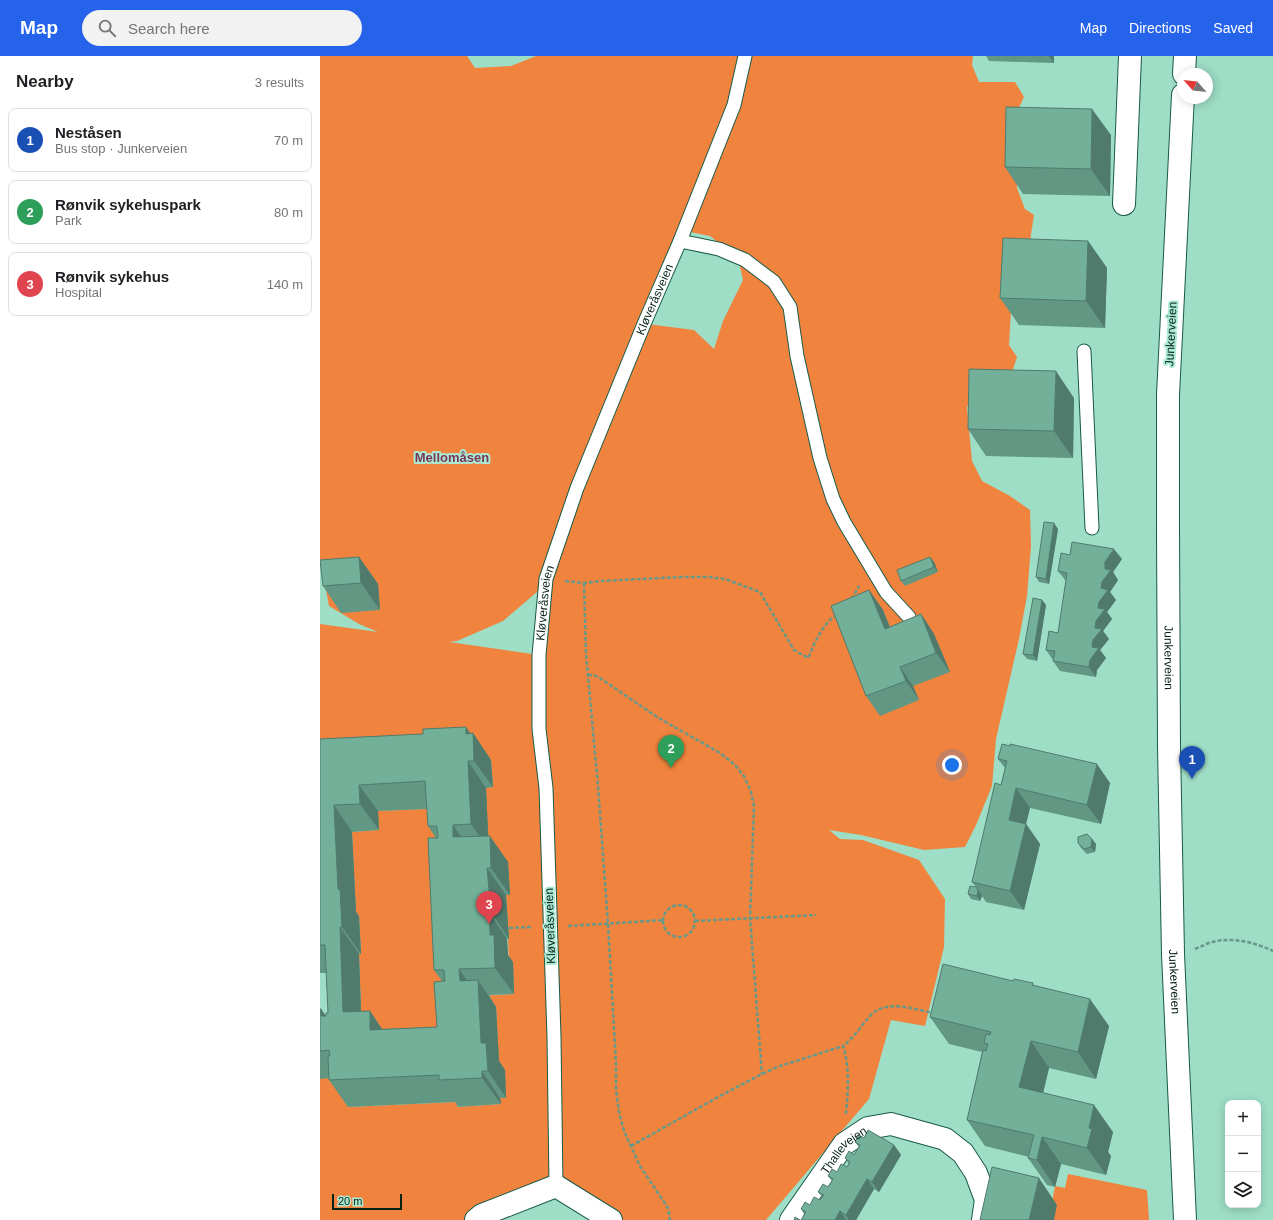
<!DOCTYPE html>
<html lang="en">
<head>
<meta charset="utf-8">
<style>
  :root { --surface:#fff; --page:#f2f2f2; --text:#202124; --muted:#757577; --line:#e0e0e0; --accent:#2563eb }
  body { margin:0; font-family:Helvetica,sans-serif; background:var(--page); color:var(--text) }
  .controls { position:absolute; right:12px; bottom:12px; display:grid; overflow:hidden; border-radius:8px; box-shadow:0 2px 10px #0003 }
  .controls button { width:36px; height:36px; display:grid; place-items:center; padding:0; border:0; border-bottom:1px solid var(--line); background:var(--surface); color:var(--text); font:20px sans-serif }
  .compass { position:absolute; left:857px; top:12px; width:36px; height:36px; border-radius:50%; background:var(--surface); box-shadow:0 2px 10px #0003; rotate:297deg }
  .scale { position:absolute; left:12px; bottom:10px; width:70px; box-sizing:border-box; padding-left:4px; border:2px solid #08221a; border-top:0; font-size:11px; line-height:14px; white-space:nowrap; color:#08221a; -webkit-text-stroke:3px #abead3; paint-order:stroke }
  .you { position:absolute; left:632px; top:709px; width:14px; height:14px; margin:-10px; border:3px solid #fff; border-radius:50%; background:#1a73e8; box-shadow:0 0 0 6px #1a73e833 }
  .badge { display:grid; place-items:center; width:26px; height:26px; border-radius:50%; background:var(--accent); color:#fff; font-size:13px; font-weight:700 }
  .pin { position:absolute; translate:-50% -33px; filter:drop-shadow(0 1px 2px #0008) }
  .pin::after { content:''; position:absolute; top:21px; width:14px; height:12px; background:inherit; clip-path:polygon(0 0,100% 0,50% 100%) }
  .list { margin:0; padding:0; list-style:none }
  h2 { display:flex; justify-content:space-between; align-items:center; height:52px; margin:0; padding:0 16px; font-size:17px }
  h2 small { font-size:13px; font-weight:400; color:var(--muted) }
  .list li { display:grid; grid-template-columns:26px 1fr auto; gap:12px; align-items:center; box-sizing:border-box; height:64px; margin:0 8px 8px; padding:0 8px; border:1px solid var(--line); border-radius:8px }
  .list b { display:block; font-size:15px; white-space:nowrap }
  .list p { margin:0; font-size:13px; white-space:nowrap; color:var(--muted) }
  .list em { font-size:13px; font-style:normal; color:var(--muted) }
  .icon { flex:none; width:22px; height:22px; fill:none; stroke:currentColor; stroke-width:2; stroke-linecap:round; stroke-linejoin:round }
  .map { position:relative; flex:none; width:953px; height:1164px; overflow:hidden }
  header { display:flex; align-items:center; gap:24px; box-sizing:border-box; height:56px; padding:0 20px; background:var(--accent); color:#fff }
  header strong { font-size:19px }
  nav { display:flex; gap:22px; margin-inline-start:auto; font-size:14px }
  .search { width:280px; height:36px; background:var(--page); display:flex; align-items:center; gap:10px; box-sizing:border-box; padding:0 14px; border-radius:22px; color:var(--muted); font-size:15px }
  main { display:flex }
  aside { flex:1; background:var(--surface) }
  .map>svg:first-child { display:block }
  .green { fill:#f0843f; fill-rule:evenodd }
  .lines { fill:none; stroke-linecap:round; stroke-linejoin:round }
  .service-casing { stroke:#195a47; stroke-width:15 }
  .minor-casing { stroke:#195a47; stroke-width:24 }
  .tertiary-casing { stroke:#195a47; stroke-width:24 }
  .path { stroke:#689988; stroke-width:2.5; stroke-dasharray:4 2; stroke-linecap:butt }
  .service { stroke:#fff; stroke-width:13 }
  .minor { stroke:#fff; stroke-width:22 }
  .tertiary { stroke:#fff; stroke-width:22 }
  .wall { fill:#629784; fill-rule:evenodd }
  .shaded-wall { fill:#507b6c }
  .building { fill:#72b09a; stroke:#507b6c; fill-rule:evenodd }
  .labels { text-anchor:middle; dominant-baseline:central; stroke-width:4; stroke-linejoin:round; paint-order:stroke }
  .street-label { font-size:12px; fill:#08221a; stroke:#abead3 }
  .neighbourhood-label { font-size:13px; font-weight:bold; fill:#783758; stroke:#abead3 }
</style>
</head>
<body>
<header>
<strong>Map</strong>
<div class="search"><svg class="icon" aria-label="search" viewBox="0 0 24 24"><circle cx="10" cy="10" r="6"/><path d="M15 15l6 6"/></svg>Search here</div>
<nav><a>Map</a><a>Directions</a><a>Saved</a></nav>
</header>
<main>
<aside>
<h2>Nearby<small>3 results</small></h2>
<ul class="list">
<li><span class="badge" style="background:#1a4fb4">1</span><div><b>Neståsen</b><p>Bus stop · Junkerveien</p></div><em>70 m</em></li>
<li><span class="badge" style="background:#2e9e5b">2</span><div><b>Rønvik sykehuspark</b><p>Park</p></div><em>80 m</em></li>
<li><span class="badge" style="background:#e0444e">3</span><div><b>Rønvik sykehus</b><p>Hospital</p></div><em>140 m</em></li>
</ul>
</aside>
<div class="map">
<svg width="953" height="1164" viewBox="0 0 953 1164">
  <rect width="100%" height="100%" fill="#9eddc6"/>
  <path class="green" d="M0,0h147l8,12 36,-2 25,-10h437l-1,9 7,17h36l9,15 -8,17 1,74 8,21 9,6 -4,26 -19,70 -2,34 8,12 -5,15 -37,7 -8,29 5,53 10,20 28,15 20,14 1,36 -4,50 -8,43 -23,100 -4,47 -16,39 -11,22 -41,3 -63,-15 -32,-5 11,9 23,1 56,20 26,39 -1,48 -19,79 -34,-6 -22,79 -103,121h-155l-55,-34 -80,34h-156v-142l27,-1 1,30 109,-5v5l43,-3v-6h6l-7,-28 -3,-63 -18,-11 36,-2 -2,-33 -3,1 -1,-23h1l-3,-44h3l-37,-31 14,-77h7l-2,-27 -171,36v-172l58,8 -19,-8 -30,-18 -9,-48zM365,175l25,5 28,22 5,22 -20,41 -9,28 -20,-19 -47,-6zM224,530l-5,69 -90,-13 8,-1 46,-20z
    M124,752l11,245 -93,-14 -3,-85h2l-2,-38h-3l-4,-84 26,-2v-19z
    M748,1118l79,16 2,30h-95l-2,-17 3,-17 10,2z"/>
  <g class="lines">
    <defs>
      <g id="service">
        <path d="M360,185l39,8 26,11 29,22 16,25 7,49 23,102 13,41 11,23 42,70 23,25"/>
        <path d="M764,295l8,177"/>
        <path id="s1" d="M236,1130l-2,-149 -8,-249 -7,-59v-74l7,-76 31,-91 67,-164 36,-83 54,-136 11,-49"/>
      </g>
      <g id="minor">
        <path d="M804,148l6,-148"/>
        <path d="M156,1164l6,-5 74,-29 55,34"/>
        <path id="s2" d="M471,1164l53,-76 24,-16 23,-4 54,15 18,14 13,20 10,27 -3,20"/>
      </g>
      <g id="tertiary">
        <path d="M864,18l1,-18"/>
        <path id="s3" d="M863,39l-15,300v132l1,219 4,208 12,266"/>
      </g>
    </defs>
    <use href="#service" class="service-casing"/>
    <use href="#minor" class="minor-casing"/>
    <use href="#tertiary" class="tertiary-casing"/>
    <path class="path" d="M245,525l19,2 17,-2 81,-4h26l17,2 35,13 34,58 14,8c7,-16 14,-33 28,-43
      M264,527l2,71 12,132 10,138 8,139v26l3,23 5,19 16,35 28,42 2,12
      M532,543l7,-13
      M268,619h6l6,3 57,39 63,36 14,11 10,12 7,16 3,14 -4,112 12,156
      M343 865a16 16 0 1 1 32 0a16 16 0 1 1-32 0Z
      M375,865l121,-6
      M248,870l96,-6
      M189,872l24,-1
      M875,893c5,-2 9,-4 14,-6 21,-7 45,-1 64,8
      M526,1058c2,-22 4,-47 -3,-68 12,-9 19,-22 29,-32 15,-15 44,-4 62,-1
      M311,1090l87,-49 44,-23 15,-7 66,-21"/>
    <use href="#service" class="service"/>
    <use href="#minor" class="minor"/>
    <use href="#tertiary" class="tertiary"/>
  </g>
  <path class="wall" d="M666,0h68v7l-65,-2z
    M791,79l-1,61 -87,-2 -18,-27z
    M768,185l19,27 -2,60 -86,-3 -19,-27z
    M754,342l-1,60 -87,-2 -18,-27z
    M738,473l-9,55 -10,-2 -3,-5z
    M39,501l19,27 2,26 -39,3 -18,-27z
    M610,501l4,5 4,10 -33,14 -4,-5z
    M802,503l-9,13 5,8 -8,12 6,8 -9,12 5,7 -9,12 6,8 -9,11 6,8 -9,12 -1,7 -36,-6 -7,-10v-1l-7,-10 12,-17 8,-52 -8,-10z
    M549,534l14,20 7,17 31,-13 13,20 16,38 -37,14 6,14 -39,16 -14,-20z
    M722,544l4,5 -9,56 -10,-2 -4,-5z
    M153,677l18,27 2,27 -7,1 2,48 20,26 2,33h-4l3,44h-2l1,16 5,7 1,32 -25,1 7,12 3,54 6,9 1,28h-6l1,6 -43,3 -3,-5 -107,5 -19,-27v-2l-9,1v-70h1l5,7 2,-3 -2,-40h-6v-234zM107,753l1,17 8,12 -2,132 8,11 -5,46 -55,2 -12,-18 -9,1 -2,-58h2l-2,-38 -3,-4 -4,-80 27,-2 -1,-19z
    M678,703l112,24 -9,41 -71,-16 -4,16 14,20 -16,66 -38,-8 -4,-6 -2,5 -9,-2 -3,-5 8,-7 -4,-5 29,-97 4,-17z
    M772,783l4,5 -1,8 -8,2 -6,-6 -3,-5z
    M693,925l20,2 1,3 75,40 -13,53 -47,-11 -6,25 70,39 -5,20 3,4 -5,19 -45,-11 -6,23 -8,-2 -19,-27 1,-1 -44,-11 -18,-26 15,-68 -33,-8 -19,-27z
    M544,1082l30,7 7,10 -22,37 -5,-3 -18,31h-55l3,-6 -3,-5 19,-9 2,-3 -4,-5 10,-5 4,-6 -4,-5 19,-9 2,-3 -4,-6 9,-3 5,-8 -4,-5z"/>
  <path class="shaded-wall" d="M729,0h5v7z
    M772,53l19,26 -1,61 -19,-27z
    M768,185l19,27 -2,60 -19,-27z
    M736,315l18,27 -1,60 -19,-27z
    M734,467l4,6 -9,55 -3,-5z
    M794,493l8,10 -9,13 5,8 -8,12 6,8 -9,12 5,7 -9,12 6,8 -9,11 6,8 -9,12 -1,7 -7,-10 16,-105z
    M39,501l19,27 2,26 -19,-27z
    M610,501l4,5 4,10 -4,-5z
    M549,534l14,20 15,38 -13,-19z
    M722,544l4,5 -9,56 -4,-6z
    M601,558l13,20 16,38 -14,-19z
    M580,611l13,19 6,14 -13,-19z
    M146,671l7,10v-4l18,27 2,27 -19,-26 -8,-27z
    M148,705l18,27 3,63 -18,-27z
    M777,708l13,19 -9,41 -14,-19z
    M39,729l19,26 1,19 -19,-26z
    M696,732l14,20 -8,32 -13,-20z
    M14,749l18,27 4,80 3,4 2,38 -19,-27 -4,-38z
    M706,768l14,20 -16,66 -14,-19z
    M133,769l19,27 -19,-15z
    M170,780l18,26 2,33 -19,-27z
    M772,783l4,5 -1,8 -4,-5z
    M167,812l19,27 3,44 -18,-27z
    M658,834l4,6 -2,5 -3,-5z
    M169,856l18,27 1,16 5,7 1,32 -19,-26 -5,-33z
    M20,871l19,27 3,85 -19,-27z
    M139,913l19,27 -18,-15z
    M158,924l18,27 3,54 6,9 1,28 -18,-27 -7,-28z
    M770,943l19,27 -13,53 -18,-27z
    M1,953l19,27 -19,-20z
    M50,955l18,27 -18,-8z
    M711,985l18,27 -11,46 -19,-27z
    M162,1015l18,27 1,6 -19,-26z
    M774,1049l19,27 -5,20 3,4 -5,19 -19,-27 2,-20z
    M722,1081l19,27 -6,23 -18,-27z
    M574,1089l7,10 -22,37 -7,-10z
    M719,1122l18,27 -3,15h-25z
    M547,1123l7,10 -18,31h-7l-3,-5z
    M520,1155l6,9h-11z"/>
  <path class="building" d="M686,51l86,2 -1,60 -86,-2z
    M683,182l85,3 -2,60 -86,-3z
    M649,313l87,2 -2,60 -86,-2z
    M724,466l10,1 -8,56 -10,-2z
    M752,486l42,7 -9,13v7l6,1 -9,12 -1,6 7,2 -9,12 -1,6 7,1 -9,12 -1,7 7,1 -9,11 -1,7 7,1 -9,12 -1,7 -36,-6 2,-10 -9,-1 3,-19 9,2 9,-60 -9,-2 3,-18 9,2z
    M39,501l2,26 -38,3 -3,-26z
    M610,501l4,10 -33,14 -4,-11z
    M549,534l16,39 36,-15 15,39 -36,14 6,14 -40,15 -35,-90z
    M713,542l9,2 -9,55 -10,-1z
    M146,671v7l7,-1 1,28h-6l3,63 -18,1v12l37,-1 1,32h-4l4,44h-2l1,23h4l1,33 -36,1 1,12 18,-1 3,63h5l2,28h-6v7l-43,2v-5l-110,5 -1,-24h2l-1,-6 -9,1v-42h1v7h5v-3h2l-3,-68h-5v-206l103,-5v-5zM105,725l3,45h9l1,12h-10l6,132h10l1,11 -11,1 3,45 -67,3v-19l-27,1 -3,-85h2l-2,-38h-2l-4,-84 26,-1 -1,-19z
    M682,688l8,2v-2l87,20 -10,41 -71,-17 -7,32 17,4 -16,67 -38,-9 23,-99 6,2 6,-24 -9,-2z
    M767,778l5,5 -1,8 -7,2 -6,-6v-6z
    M650,830l6,1 2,3 -1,6 -9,-2z
    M623,908l70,17 1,-2 19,4 -1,2 58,14 -12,53 -47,-11 -12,46 75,18 -5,23 3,1 -5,19 -45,-11 -5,23 -9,-2 6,-23 -67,-15 16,-70 3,1 2,-7 -4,-1 2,-9 4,1 1,-3 -61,-15z
    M548,1074l26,15 -22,37 -5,-3 -21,36 -6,-4 -5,9h-34l5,-8 -5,-3 4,-7 5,3 4,-8 6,3 4,-5 -6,-3 5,-8 5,3 2,-3 3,-5 -5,-3 4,-7 5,3 4,-8 6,3 3,-5 -5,-4 4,-7 5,4 6,-10 -5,-3 4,-7 5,3z
    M672,1111l47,11 -10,42h-49z
    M475,1161l5,3h-6z"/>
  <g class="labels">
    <g class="street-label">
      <text stroke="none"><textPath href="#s1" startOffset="908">Kløveråsveien</textPath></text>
      <text transform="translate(851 278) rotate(-87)">Junkerveien</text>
      <text stroke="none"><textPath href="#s1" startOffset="584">Kløveråsveien</textPath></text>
      <text stroke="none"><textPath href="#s3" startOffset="563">Junkerveien</textPath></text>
      <text transform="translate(230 870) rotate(-92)">Kløveråsveien</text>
      <text stroke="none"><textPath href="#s3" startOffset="887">Junkerveien</textPath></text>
      <text stroke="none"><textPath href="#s2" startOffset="88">Thalleveien</textPath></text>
    </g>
    <g class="neighbourhood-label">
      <text x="132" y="401">Mellomåsen</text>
    </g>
  </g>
</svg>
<div class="controls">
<button>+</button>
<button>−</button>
<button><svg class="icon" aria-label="layers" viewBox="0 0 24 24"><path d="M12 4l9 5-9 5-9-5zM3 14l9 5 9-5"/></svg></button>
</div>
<svg class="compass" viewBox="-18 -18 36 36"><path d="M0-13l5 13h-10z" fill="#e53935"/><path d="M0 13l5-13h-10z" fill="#757577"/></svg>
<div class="scale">20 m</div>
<div class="you"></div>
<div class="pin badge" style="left:872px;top:723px;background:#1a4fb4">1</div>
<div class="pin badge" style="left:351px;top:712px;background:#2e9e5b">2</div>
<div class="pin badge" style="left:169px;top:868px;background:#e0444e">3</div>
</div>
</main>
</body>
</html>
